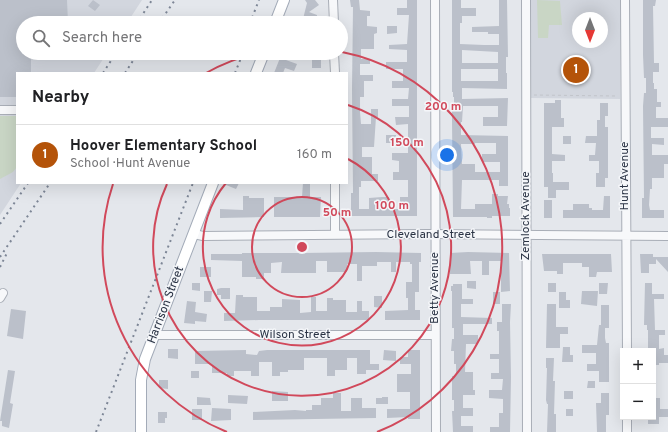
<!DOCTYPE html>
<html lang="en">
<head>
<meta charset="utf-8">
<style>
  :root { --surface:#fff; --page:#f2f2f2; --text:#202124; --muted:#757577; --line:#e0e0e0; --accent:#b45309 }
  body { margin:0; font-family:Overpass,sans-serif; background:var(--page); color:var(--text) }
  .controls { position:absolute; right:12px; bottom:12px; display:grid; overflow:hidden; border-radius:0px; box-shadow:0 4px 16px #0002 }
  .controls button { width:36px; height:36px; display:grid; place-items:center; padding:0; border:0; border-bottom:1px solid var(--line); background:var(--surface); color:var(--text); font:20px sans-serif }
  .compass { position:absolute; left:572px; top:12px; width:36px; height:36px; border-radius:50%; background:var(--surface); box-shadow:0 4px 16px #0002; rotate:180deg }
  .you { position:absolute; left:447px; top:155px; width:14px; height:14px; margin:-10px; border:3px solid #fff; border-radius:50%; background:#1a73e8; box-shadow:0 0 0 6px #1a73e833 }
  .badge { display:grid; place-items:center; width:26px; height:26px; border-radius:50%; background:var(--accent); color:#fff; font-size:13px; font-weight:700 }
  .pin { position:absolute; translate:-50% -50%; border:2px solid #fff; box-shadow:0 1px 4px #0006 }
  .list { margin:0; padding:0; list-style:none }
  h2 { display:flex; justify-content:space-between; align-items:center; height:52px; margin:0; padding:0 16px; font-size:17px }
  h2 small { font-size:13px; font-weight:400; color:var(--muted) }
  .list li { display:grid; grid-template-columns:26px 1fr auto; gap:12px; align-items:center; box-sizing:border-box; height:60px; padding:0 16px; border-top:1px solid var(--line) }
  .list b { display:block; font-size:15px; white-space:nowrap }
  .list p { margin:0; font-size:13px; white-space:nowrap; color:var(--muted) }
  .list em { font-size:13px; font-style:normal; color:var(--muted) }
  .icon { flex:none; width:22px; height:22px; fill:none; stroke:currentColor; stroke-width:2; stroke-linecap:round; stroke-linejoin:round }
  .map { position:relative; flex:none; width:668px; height:432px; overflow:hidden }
  .search { position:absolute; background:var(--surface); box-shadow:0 4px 16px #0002; left:16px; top:16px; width:332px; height:44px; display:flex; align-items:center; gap:10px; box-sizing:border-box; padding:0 14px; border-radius:22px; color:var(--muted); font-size:15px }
  .panel { position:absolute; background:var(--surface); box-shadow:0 4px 16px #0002; left:16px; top:72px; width:332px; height:112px; border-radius:0px }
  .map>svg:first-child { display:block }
  .built { fill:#d2d6de; fill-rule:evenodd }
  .green { fill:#c9d6c5 }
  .building { fill:#bbc0ca; fill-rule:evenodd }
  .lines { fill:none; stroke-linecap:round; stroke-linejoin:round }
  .minor-casing { stroke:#a9aeb7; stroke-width:10 }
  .major-casing { stroke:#a3abb8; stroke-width:12 }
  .path { stroke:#c2c5cb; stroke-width:1; stroke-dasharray:3 3; stroke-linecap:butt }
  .minor { stroke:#f7f8fa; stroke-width:8 }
  .major { stroke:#fff; stroke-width:10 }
  .rail { stroke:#7d8696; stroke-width:2; stroke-dasharray:2 4; stroke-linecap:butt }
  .ring { fill:none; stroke:#d1495b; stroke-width:2 }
  .labels { text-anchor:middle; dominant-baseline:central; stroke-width:3; stroke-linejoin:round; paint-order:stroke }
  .street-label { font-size:12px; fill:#2b3445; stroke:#f4f6f9 }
  .centre { fill:#d1495b; stroke:#f4f6f9; stroke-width:2 }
  .ring-label { font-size:12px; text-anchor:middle; font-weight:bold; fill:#d1495b; stroke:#f4f6f9; stroke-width:3; stroke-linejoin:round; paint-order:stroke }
</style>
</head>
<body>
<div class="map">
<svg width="668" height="432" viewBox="0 0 668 432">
  <rect width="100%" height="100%" fill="#e4e7ec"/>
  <path class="built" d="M0,0h142l-15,23h-104v30h84l-13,20h-77v110h4l-21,32z
    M531,0h89v99l-89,-1zM578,18h24v24h-24z"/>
  <path class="green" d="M537,0l23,1 2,24h-13l-1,13h-10z
    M0,116h17v51l-4,5 -13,7z"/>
  <path class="building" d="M0,0h67l1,23h-45v30h8v20h-14v24h-17z
    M93,0l7,5 -5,6 -7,-5z
    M305,0h10l4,5 -10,7 8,3v1l3,2 -2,5h-4l-11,-4 4,-16z
    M350,0h9l1,10 10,1v5h-3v10l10,1v6l-3,1v15h-13v10h9v5h-10v11h13v6h-9v16h-4v15l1,12h10v-15h7v8h-2l-2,30h-12v10h10v17h6v7h-17v6h-2v22h10v-11l13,-1h7v12h11v-12h8v-17h-15v-8h6v-11l-7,-1v-7h16v-29l-12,1 -1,-8h14v-11h-17v-7h16l1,-11h-17v-7h11v-12h-17v-7h21v-12l-18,-1v-4l18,-1 2,-29h-12v-7h10v-8h10v216h-71v-7h5v-16h2l-1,-104 1,-82h-2z
    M452,0h9v8h15v8h-14v7h-2v21l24,1h15v-11h-11v-2h-16v-5l27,-1v-26h8l1,57h-2v16h1v16l-45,-1v11l46,-1 -1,28h-24v-9h15v-11h-35l-1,16h-1v13l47,1v50h-9v-6h-37l-1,29h14v-5h17v-10h6v2h10l-1,8h2v4h1v8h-18v2h-5v-1h-34l-1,-97v-10h2v-13h-1v-5h-1zM462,50l36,2v11h-36zM461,69h37v12h-37zM475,143h21v11h-14v8h18v10h-25v-8h-13l-1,-20h14z
    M643,0h13l-1,6h-2l1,57h5v9h-6v11h1v6h3v13h4v5h-5v11h12v9h-17v11h13v7l-12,-1v11h16v9h-4v14h-12v11h-2l-1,16 1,5h14v8h-22v-20h2l-1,-92 1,-13h2v-15h-2l-1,-23z
    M387,26h10v7l-10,1z
    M282,53h7l-3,7 11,4 -3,7 -9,-3 -2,5h-9z
    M312,57h9v11h-9z
    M555,100h6v18h3v9h-12v27l13,1v6h-13v12h1v9h16v8h-13v8h-8v-11h-4v-84h11z
    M600,103h8v13h-3v11h3v51h-3v9h-9v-14h3v-12h-10v-6h6l1,-12h-11l1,-7h11v-16h3z
    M386,135h10v8h-10z
    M563,136h8v8h-8z
    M221,183h18l-3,6z
    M303,183h7v14h11l-1,20h-46v-20h28z
    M243,196h6v2h15v19l-44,1v-9l23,1z
    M604,196h6v22h-47v-8h10v-6h16v4h3v2h11z
    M544,200h8v18h-8z
    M376,252l45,1v9h-2v30h-4v18h5v10h-35v-9l23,-1v-12h-2v-16h6v-18h-2v-2h-14v10h-5v-10h-14v4h-15v15h-5v-17h-10v8h-20v-11h-11v12h-35l1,-11 -11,1v10h-7v6h-8v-2h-14v-16l-31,-1v-6h31v-1h58z
    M468,252l41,1 1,38 -9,1v-31h-12v14h-7v-14h-12l1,13h-21v-21z
    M542,254h69l1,18h-15l-1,5h-7v-10h-7v-4h-19v11h-6v-3h-13z
    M640,254h13v3h15v15l-12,-13v5h-7v9h-8z
    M200,267h11v10h-11z
    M467,281h9v8l-9,-1z
    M192,283h8v8l-8,-1z
    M548,283h8v9h-8z
    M599,283h9l-1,11h-8z
    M645,283h7v11h12v5h-10l1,31h10v5h-6v14l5,-1v7h4v8h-9v2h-6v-14h-5v-21h-1v-5h-3z
    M453,284h9v15h11v5h-12v13l31,1v6h-29v11h15v9h-12l-1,28h8v18h2v5h-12v13h10v8h-12v10h12v6h-20l-1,-21h2v-11h-2v-24h4v-12h-2v-13h-3l1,-12h2v-11h-2v-37h-1v-5h2z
    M221,288h9v11h-9v-4h-4v-6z
    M204,291h8l-1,11h-7z
    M582,291h16l-1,15 -16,-2z
    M493,292h7v12h-7z
    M559,292h7v8h4v8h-11z
    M236,295h7v2h14v14h13v-4h12v-8l18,1v13l11,-1v-15h5v14h11v-13h6v2h13v12h11v-11h5v10h7v9h-110l-35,1v-8h11z
    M374,296h8v12l-8,-1z
    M187,301l9,1 -1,10 12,2 -1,8 -11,-1v3l-11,-1z
    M502,304h9l-1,18 1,55 -1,55h-20v-5h9v-14h4v-14l-14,-1v-8h13l1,-11h-12v-6h8v-14h-9v-5h9v-23h-2v-9h5z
    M547,304h9v23h12v7h-8v14h-14z
    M601,305h8v23h-4v10l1,5h3v39h-10v-11h-12v-7h9v-11h-14v-8h15l2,-20h2z
    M11,309l15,2 -3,28 -16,-3z
    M563,347h7v8h3v7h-11z
    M168,349h10v10l-10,-1z
    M246,350v4l11,1 2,-4 8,-1h103v14h9v6h-13v4h-9v-16h-10v12h-12v6h-8v-18h-23v12h-16v2h-8v4h-8v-14h-13v14h-8v-5h-17v5h-7v-3h-15v-9h-17v-13z
    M384,350l12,1v10l-13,-1z
    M408,350h12v69h-12v-2l-21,1v-9h23v-17h-13v-18h14v-10h-11v-7h8z
    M546,358h8l-1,23h2l-1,33h2v18h-9l1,-28h-1l-1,-4 1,-32h-1z
    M8,370l7,1 -5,32 3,1 -4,24 -7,-2v-5h-2z
    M191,371h8v7h-8z
    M159,380h9v9l-9,-1z
    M588,381h7v7h-8z
    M272,391l16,1v9h-16z
    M564,391h9v8h-9z
    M333,393h8v18h10v-13h11v10h14v10l-123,2v-8l42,-2 11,1v-1h6v-5h9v-7h12z
    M601,393h8v22h-3v17h-9l-1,-29h5z
    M228,395l20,1 -1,8 -19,-1z
    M197,397l13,1 1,7h-14z
    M382,397h6v7h-12v-6h6z
    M653,398h7v11h8v8h-9v7h-11v-7h5z
    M212,408l19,1v11l-20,1z
    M192,409h10v11h-10z
    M566,409h7v7h-7z
    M158,412h9v6h-2v5h-7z"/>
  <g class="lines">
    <defs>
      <path id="minor" d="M333,0l1,23
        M435,0l1,432
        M526,0l1,432
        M625,0l2,351
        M334,53l1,20
        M0,110h17
        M335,183v52
        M194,234l9,2 225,-2 240,2
        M0,298l3,-5
        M154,335h281
        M627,417v15"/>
      <path id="major" d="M275,23l9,-23
        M256,73l8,-20
        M141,432v-52l4,-21 68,-176"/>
    </defs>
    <use href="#minor" class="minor-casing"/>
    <use href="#major" class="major-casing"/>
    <path class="path" d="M534,95l83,1"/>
    <use href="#minor" class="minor"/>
    <use href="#major" class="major"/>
    <path class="rail" d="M137,23l15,-23
      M159,23l16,-23
      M250,23l9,-23
      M103,73l13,-20
      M125,73l13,-20
      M235,73l8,-20
      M0,224l28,-41
      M0,257l50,-74
      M0,267l7,-14
      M96,432l97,-249"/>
  </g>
  <g class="ring">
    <circle cx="302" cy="247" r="50"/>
    <path d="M348 159A99 99 0 1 1 226 183"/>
    <path d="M348 105A149 149 0 1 1 167 184"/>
    <path d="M227 432A199 199 0 0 1 113 184M206 73A199 199 0 0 1 257 53M342 52A199 199 0 0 1 377 432"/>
  </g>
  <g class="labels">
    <g class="street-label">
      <text transform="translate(625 176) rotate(-90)">Hunt Avenue</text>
      <text transform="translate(526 216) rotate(-90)">Zemlock Avenue</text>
      <text x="431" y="235">Cleveland Street</text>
      <text transform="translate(435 288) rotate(-90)">Betty Avenue</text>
      <text transform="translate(166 305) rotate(-69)">Harrison Street</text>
      <text x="295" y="335">Wilson Street</text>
    </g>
  </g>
  <circle cx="302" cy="247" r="6" class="centre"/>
  <g class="ring-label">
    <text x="443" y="110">200 m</text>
    <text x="407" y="146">150 m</text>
    <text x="392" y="209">100 m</text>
    <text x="337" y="216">50 m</text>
  </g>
</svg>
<div class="controls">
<button>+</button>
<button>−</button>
</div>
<svg class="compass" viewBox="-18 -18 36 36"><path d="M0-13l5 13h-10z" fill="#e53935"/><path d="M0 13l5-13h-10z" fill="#757577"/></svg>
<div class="you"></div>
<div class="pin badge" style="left:576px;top:70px">1</div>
<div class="search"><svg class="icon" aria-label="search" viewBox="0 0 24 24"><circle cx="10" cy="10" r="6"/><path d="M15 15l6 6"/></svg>Search here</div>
<section class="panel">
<h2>Nearby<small></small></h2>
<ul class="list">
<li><span class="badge">1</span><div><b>Hoover Elementary School</b><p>School · Hunt Avenue</p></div><em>160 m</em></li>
</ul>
</section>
</div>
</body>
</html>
